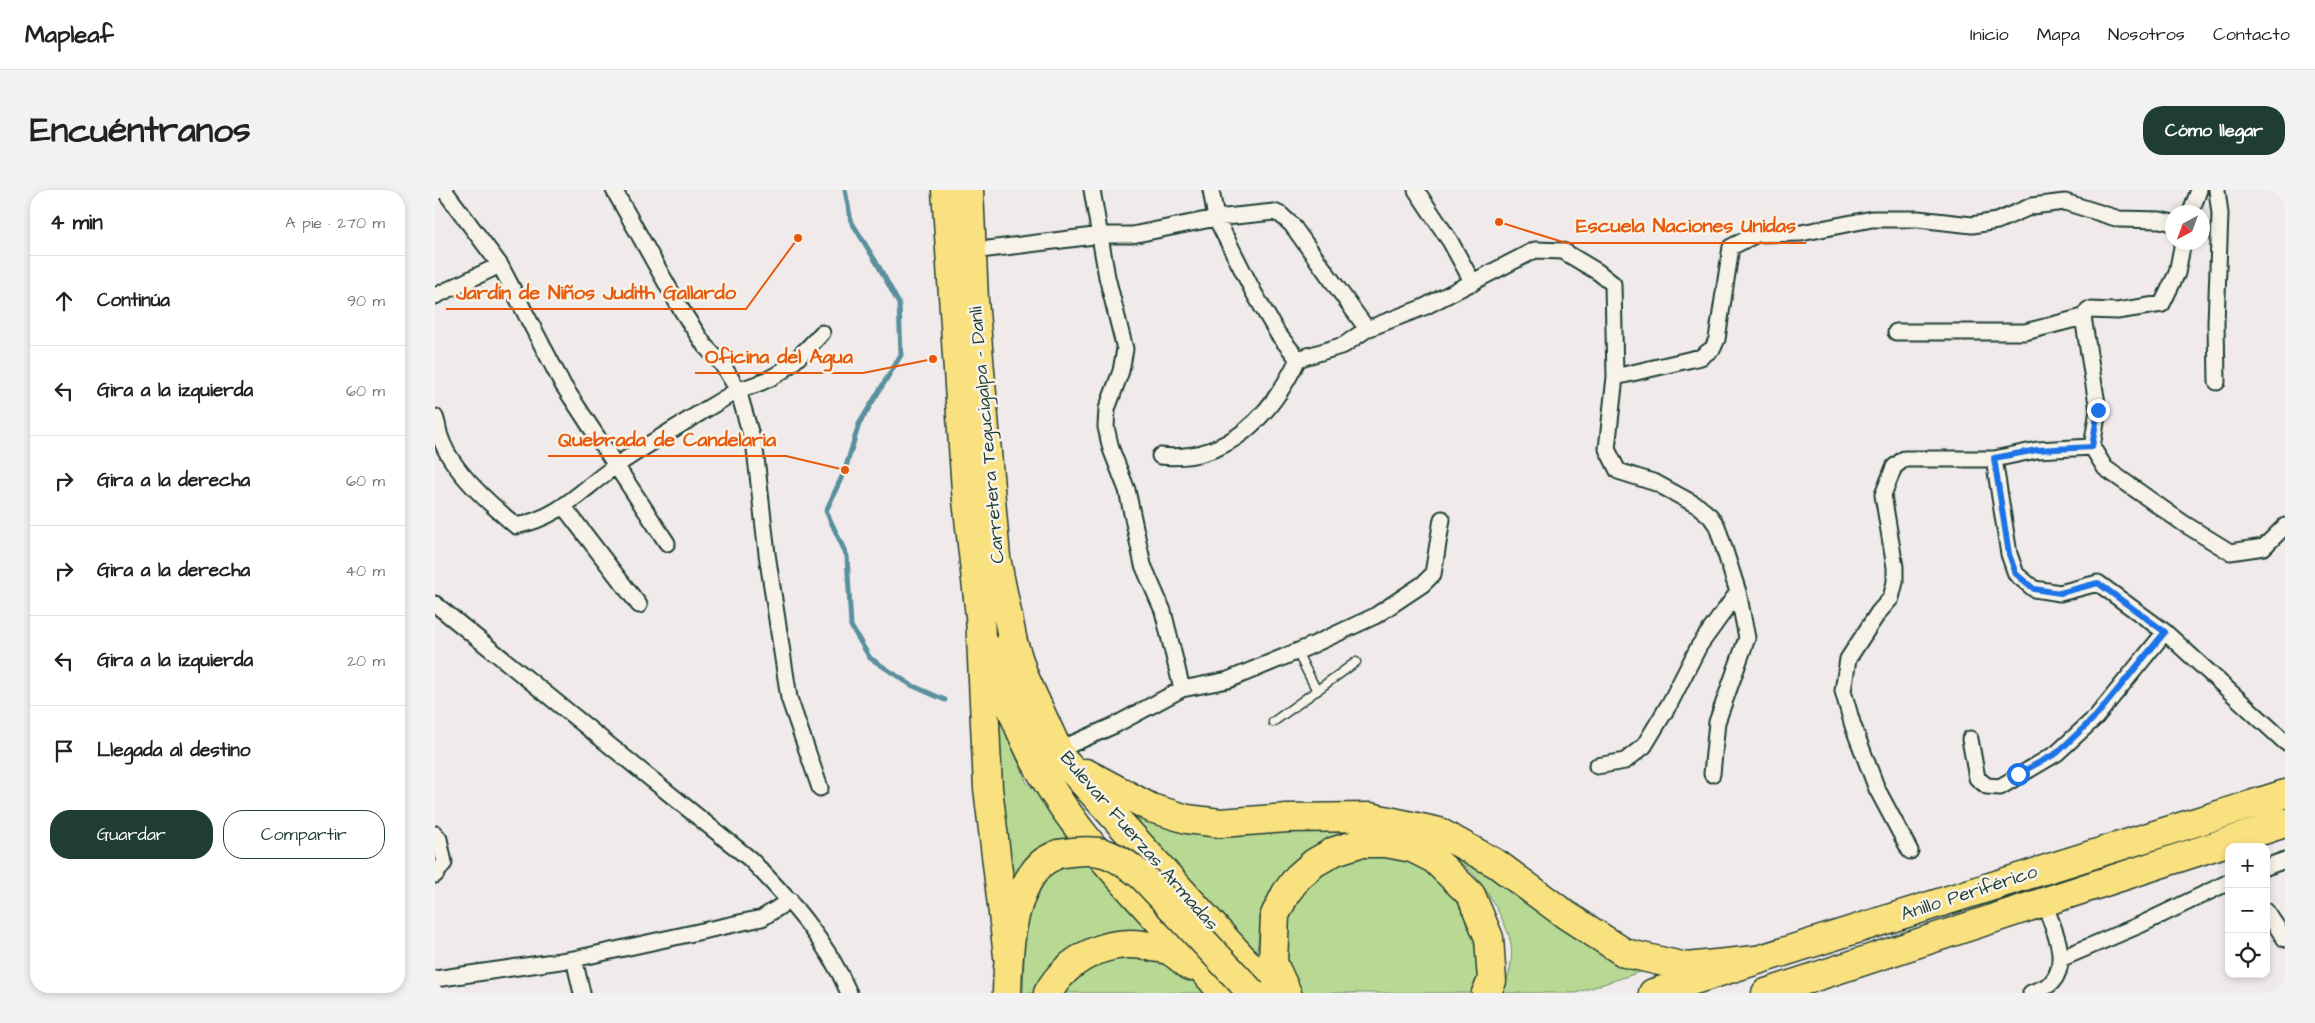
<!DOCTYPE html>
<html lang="es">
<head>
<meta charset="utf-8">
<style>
  :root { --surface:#fff; --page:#f2f2f2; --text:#222; --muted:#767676; --line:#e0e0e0; --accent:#1f3d34 }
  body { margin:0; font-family:"Architects Daughter",sans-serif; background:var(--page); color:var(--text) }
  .controls { position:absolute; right:15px; bottom:15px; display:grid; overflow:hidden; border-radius:10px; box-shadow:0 2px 8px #0003 }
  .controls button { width:45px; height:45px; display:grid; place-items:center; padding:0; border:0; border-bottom:1px solid var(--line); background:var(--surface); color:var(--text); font:25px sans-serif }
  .compass { position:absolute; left:1730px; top:15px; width:45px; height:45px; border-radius:50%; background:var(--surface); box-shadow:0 2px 8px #0003; rotate:221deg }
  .stop { position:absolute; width:15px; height:15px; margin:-11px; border:4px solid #1a73e8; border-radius:50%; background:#fff }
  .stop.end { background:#1a73e8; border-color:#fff; box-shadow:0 1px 5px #0008 }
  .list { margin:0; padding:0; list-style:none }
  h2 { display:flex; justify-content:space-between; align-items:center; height:65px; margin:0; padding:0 20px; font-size:21px }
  h2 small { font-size:16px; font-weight:400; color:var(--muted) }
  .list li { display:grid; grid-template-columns:32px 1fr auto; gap:15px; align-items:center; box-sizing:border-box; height:90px; padding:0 20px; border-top:1px solid var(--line) }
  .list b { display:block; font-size:19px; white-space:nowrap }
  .list em { font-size:16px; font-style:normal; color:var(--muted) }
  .actions { display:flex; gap:10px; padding:15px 20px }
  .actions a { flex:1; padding:11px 0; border:1px solid var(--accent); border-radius:20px; text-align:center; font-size:18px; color:var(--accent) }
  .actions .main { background:var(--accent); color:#fff }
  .icon { flex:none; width:28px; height:28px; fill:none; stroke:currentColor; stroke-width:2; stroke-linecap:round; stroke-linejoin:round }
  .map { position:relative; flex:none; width:1850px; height:803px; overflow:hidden; border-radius:20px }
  header { display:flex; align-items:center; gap:30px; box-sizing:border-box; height:70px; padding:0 25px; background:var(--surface); border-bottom:1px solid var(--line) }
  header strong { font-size:24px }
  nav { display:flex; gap:28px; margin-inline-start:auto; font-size:18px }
  .intro { display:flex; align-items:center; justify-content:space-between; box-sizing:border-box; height:120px; padding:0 30px }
  h1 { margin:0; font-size:35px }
  .button { padding:12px 22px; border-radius:20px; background:var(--accent); color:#fff; font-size:18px; font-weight:700 }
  main { display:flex; gap:30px; padding:0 30px }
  aside { flex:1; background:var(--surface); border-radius:20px; box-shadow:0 2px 8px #0003 }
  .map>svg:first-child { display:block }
  .green { fill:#b8d993; stroke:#6c8b64 }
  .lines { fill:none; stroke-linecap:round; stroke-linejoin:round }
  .stream { stroke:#5a909d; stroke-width:5 }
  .lane-casing { stroke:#1f3d34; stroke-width:11 }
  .street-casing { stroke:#1f3d34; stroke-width:19 }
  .highway-casing { stroke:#1f3d34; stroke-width:31 }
  .lane { stroke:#f7f3e8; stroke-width:8 }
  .street { stroke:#f7f3e8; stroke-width:15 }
  .highway { stroke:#fae180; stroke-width:28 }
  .highway-bridge-casing { stroke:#1f3d34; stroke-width:31; stroke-linecap:butt }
  .highway-bridge { stroke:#fae180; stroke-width:28 }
  .route { stroke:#1a73e8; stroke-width:6 }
  .labels { text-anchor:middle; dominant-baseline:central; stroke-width:5; stroke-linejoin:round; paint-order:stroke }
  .street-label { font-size:19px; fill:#1f3d34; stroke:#f7f3e8 }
  .leader { fill:none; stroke:#e8590c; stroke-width:2 }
  .callout-dot { fill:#e8590c; stroke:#f7f3e8; stroke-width:2 }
  .callout-label { font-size:20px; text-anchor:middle; font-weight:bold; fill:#e8590c; stroke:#f7f3e8; stroke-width:5; stroke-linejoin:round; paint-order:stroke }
</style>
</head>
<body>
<header>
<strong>Mapleaf</strong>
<nav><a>Inicio</a><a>Mapa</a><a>Nosotros</a><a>Contacto</a></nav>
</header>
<div class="intro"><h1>Encuéntranos</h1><a class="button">Cómo llegar</a></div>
<main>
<aside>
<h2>4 min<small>A pie · 270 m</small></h2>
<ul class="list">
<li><svg class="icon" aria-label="ahead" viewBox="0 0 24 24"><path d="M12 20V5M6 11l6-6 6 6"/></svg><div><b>Continúa</b></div><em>90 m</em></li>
<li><svg class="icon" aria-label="left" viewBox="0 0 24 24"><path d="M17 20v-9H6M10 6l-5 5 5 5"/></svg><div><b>Gira a la izquierda</b></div><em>60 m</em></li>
<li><svg class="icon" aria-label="right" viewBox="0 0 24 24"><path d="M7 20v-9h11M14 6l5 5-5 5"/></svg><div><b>Gira a la derecha</b></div><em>60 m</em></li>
<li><svg class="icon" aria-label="right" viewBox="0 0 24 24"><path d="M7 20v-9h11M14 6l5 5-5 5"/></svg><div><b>Gira a la derecha</b></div><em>40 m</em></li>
<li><svg class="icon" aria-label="left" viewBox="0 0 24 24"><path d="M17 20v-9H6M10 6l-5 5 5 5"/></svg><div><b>Gira a la izquierda</b></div><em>20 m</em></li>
<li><svg class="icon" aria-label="arrive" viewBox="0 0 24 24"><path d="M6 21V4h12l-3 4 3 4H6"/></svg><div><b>Llegada al destino</b></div></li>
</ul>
<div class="actions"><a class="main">Guardar</a><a>Compartir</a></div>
</aside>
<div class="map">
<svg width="1850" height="803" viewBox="0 0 1850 803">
  <rect width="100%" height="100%" fill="#f0eaeb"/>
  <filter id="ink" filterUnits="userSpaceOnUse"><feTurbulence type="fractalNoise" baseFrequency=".02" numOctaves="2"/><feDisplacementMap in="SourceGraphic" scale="10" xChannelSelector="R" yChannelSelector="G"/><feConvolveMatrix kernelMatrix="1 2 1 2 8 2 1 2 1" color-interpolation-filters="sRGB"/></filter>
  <g filter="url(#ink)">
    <path class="green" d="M557,496l8,11 11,48 16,38 16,14 32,40c-44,4 -56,26 -70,64z
      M677,611l289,26 67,36 178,107 -70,23h-75c8,-15 12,-30 10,-48 -1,-17 -30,-68 -45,-78 -20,-14 -47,-22 -70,-31l-106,31 -27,38 -7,52z
      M946,664l41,10 47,42 16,57 -8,30h-176l-18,-37 8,-63 40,-31z
      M653,665l84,89 -26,-8 -110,57h-13l2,-66 16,-55z
      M677,764l58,9 39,30h-150l6,-9z"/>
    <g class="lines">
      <path class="stream" d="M410,0l6,31 27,44 21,39 2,51 -42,69 -14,46 -19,41 21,45 4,70 19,32 41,27 34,15"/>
      <defs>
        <path id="lane" d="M862,462l20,39
          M838,532l83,-60"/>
        <path id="street" d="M9,0l56,75 63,120 104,158
          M179,0l65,116 26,40 17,18 16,26 17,59 12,105 22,144 31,90
          M657,0l15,87 18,72 -4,22 -14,38 -1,18 5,22 16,41 16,75 20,46 19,78
          M776,0l5,28 38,75 24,41 20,25
          M981,0l34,51 23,42
          M1782,0l3,24 -4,109 1,59
          M1756,22l8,-22
          M537,61l130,-16h30l84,-17 58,-6 7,3 11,10 75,104
          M0,106l65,-31
          M1648,127l15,93 -6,37 13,21 78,55 47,29 34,-5 21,-21
          M1461,142h129l58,-15 5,-7 29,1 45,-7 15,-31 6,-31
          M1180,187l86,-20 12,-9 4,-9 14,-92 26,-13 44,-1 71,-14h46l54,6 25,-4 35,-15 33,-4 54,17 41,1 13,3
          M0,227c3,7 3,15 6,22 11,32 49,65 75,87 47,-10 64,-36 101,-61 39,-26 80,-50 121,-75 42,-11 55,-26 84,-57
          M725,266c67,7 111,-40 138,-97l46,-14 23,-16 57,-22 111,-57 28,1 35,21 15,12 2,93 -8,72 11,22 38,12 42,23 12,10 7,10 21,66 9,46 -30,84 -5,52
          M1559,269l15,95 7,20 18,15 26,4 38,-10 67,49 120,110
          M129,317l75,98
          M0,414l315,255c39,40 77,82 99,134
          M1535,549l7,39 10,8 13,1 57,-34 39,-36 69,-85
          M623,560l57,-25 67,-36 46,-9 80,-33 67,-31 48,-32 10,-10 9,-55
          M1162,576l28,-5 19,-15 26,-43 29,-57 39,-54
          M0,644l4,5 5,24 -9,12
          M1475,661l-33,-62 -24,-63 -10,-35 5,-32 30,-46 13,-15 4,-16v-15l-12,-72 11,-28 10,-8h90l43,-9 55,-3
          M1831,677l19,-7
          M1831,721l19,28
          M139,769l8,34
          M1625,769l82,-35 87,-42
          M0,789l139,-20 188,-41 28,-18
          M1596,803c6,-3 16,-5 21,-11 19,-22 0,-57 -9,-81"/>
        <path id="highway" d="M511,0l20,301 14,125 8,172 20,168
          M534,0l5,110 22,258 17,84 11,34 38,83 212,234
          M556,460c13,41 28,83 49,120 47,84 122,149 183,223
          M651,583l65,35 36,11 33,4 67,-5 83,-1 69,15 58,32 69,51 59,38 61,14 70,-7
          M572,803c1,-40 4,-100 34,-129 5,-5 12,-7 17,-10
          M613,803c20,-36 61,-55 101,-47 6,2 14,2 19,4 8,4 15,11 22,16
          M852,803l-14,-30 2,-48 11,-22 12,-16 16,-14 21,-12 25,-8h26l26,5 22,11 37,36 18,43 3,43 -6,12
          M1218,803l632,-199
          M1331,803l519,-170"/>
      </defs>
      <use href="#lane" class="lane-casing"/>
      <use href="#street" class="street-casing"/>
      <use href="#highway" class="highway-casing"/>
      <use href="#lane" class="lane"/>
      <use href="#street" class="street"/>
      <use href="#highway" class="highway"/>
      <defs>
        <path id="highway-bridge" d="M623,664c40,-7 53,-3 84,22l110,117"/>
      </defs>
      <use href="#highway-bridge" class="highway-bridge-casing"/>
      <use href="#highway-bridge" class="highway-bridge"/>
    </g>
  </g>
  <g class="lines" filter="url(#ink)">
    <path class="route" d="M1583,584l39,-21 39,-37 69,-84 -67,-49 -38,10 -26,-4 -18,-15 -7,-20 -15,-96 43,-8 55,-3 6,-37"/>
  </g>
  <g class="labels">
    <g class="street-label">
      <text transform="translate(552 245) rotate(-95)">Carretera Tegucigalpa - Danli</text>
      <text transform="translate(704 651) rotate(49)">Bulevar Fuerzas Armadas</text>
      <text transform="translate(1534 703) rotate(-18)">Anillo Periférico</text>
    </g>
  </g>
  <path class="leader" d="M1064 32L1131 53H1371M363 48L311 119H11M498 169L428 183H260M410 280L351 266H113"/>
  <g class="callout-dot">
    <circle cx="1064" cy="32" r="5"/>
    <circle cx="363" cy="48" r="5"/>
    <circle cx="498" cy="169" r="5"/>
    <circle cx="410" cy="280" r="5"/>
  </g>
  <g class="callout-label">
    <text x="1251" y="42">Escuela Naciones Unidas</text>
    <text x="161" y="109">Jardín de Niños Judith Gallardo</text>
    <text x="344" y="173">Oficina del Agua</text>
    <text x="232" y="256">Quebrada de Candelaria</text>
  </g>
</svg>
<div class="controls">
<button>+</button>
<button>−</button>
<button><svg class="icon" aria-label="locate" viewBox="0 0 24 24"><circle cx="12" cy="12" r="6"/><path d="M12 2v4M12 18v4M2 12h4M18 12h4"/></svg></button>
</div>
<svg class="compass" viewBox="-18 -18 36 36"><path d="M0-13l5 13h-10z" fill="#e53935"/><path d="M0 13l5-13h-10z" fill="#767676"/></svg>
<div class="stop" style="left:1583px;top:584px"></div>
<div class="stop end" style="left:1663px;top:220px"></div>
</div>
</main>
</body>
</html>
